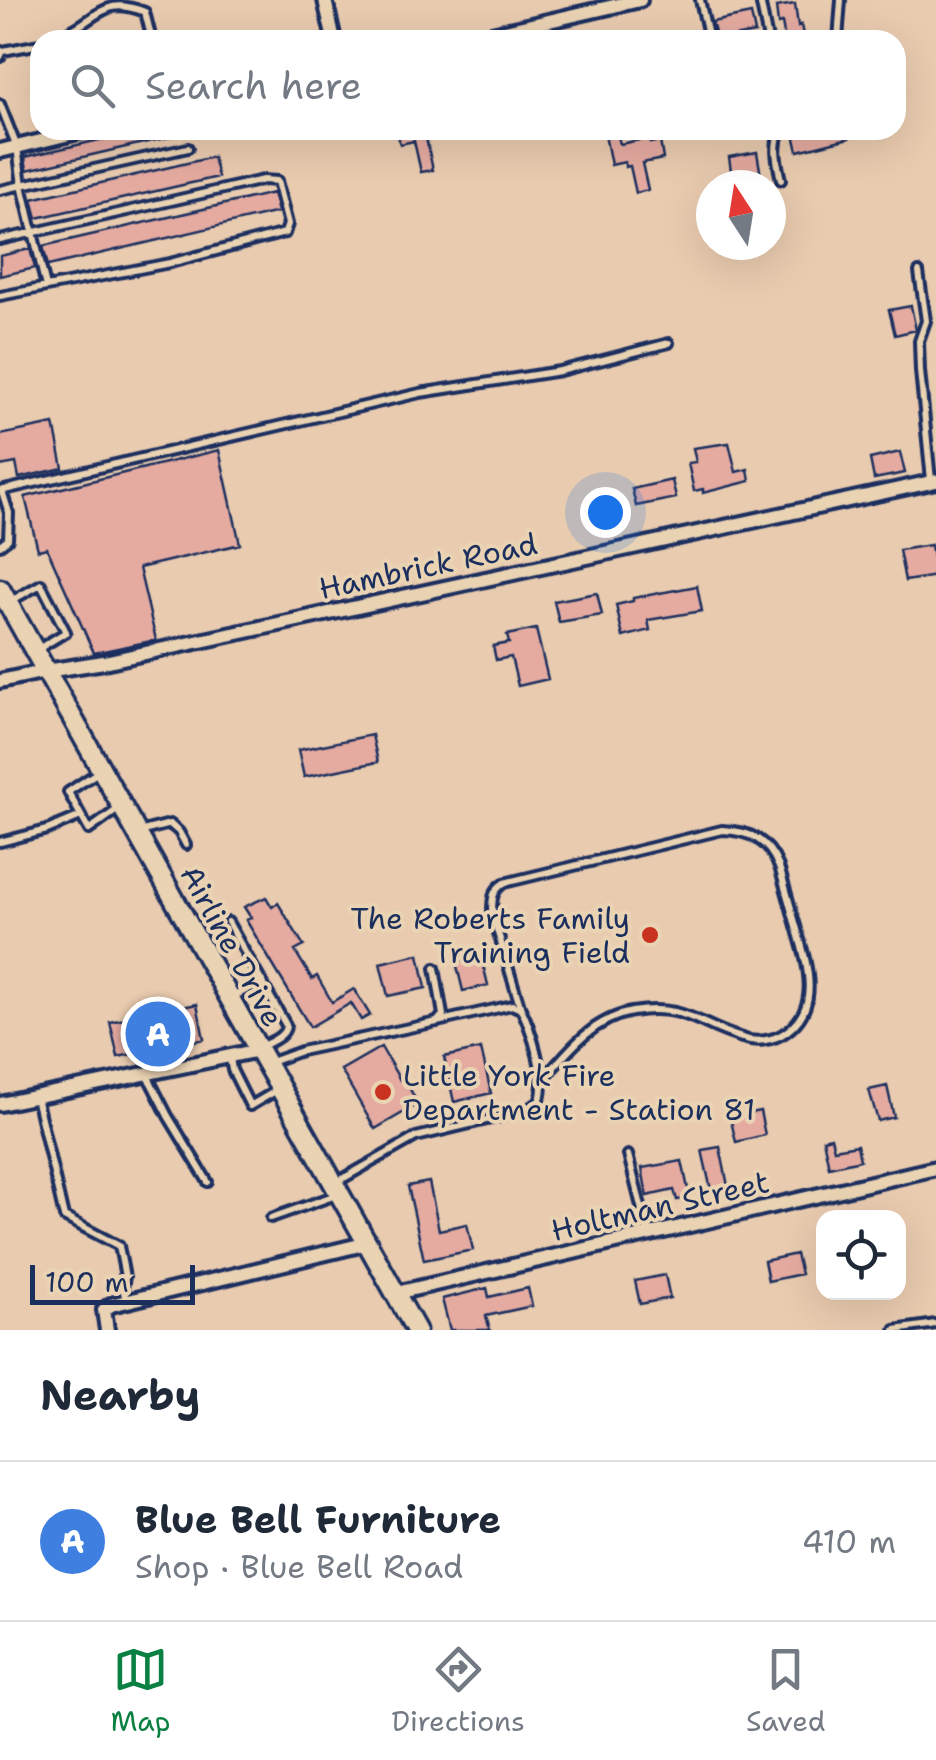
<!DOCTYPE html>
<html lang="en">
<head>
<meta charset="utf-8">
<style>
  :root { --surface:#fff; --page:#f2f2f3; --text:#1f2937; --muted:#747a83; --line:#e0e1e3; --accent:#0b8043 }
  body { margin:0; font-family:"Shantell Sans",sans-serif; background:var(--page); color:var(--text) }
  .controls { position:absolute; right:30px; bottom:30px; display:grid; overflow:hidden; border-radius:20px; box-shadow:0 10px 40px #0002 }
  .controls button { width:90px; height:90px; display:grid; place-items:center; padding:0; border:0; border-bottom:2px solid var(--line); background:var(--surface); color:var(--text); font:50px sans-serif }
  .compass { position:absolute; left:696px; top:170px; width:90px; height:90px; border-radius:50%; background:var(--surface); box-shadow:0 10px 40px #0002; rotate:348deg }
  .scale { position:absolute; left:30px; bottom:25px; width:165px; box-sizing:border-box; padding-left:10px; border:5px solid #1b2f5e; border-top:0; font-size:28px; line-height:35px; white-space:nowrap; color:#1b2f5e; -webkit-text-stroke:8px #ead3b3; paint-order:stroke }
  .you { position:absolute; left:605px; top:512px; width:35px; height:35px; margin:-25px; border:8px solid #fff; border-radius:50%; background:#1a73e8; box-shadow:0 0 0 15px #1a73e833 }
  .badge { display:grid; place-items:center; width:65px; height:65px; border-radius:50%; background:var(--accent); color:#fff; font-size:32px; font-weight:700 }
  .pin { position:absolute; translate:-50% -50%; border:5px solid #fff; box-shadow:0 2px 10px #0006 }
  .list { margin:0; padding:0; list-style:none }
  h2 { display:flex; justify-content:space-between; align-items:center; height:130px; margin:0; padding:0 40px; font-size:42px }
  h2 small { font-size:32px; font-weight:400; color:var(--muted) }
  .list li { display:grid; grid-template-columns:65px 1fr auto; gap:30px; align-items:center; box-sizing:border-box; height:160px; padding:0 40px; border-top:2px solid var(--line) }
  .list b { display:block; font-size:38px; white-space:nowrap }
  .list p { margin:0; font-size:32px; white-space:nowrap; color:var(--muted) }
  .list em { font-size:32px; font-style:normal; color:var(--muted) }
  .icon { flex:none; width:55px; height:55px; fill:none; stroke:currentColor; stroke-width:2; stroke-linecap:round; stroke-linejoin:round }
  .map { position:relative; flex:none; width:936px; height:1330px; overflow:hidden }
  .search { position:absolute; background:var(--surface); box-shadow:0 10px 40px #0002; left:30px; right:30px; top:30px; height:110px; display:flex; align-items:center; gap:25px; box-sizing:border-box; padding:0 35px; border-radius:30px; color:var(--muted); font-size:38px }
  .sheet { height:290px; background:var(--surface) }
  nav { display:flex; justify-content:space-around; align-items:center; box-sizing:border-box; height:140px; border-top:2px solid var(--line); background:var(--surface); font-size:28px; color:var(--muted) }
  nav a { display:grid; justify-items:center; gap:5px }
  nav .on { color:var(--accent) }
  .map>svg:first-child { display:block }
  .building { fill:#e5aba0; stroke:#1b2f5e; stroke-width:2.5 }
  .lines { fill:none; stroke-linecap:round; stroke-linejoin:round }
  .service-casing { stroke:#1b2f5e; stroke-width:14 }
  .minor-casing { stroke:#1b2f5e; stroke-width:20 }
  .secondary-casing { stroke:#1b2f5e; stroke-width:25 }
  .service { stroke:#ead3b3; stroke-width:6 }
  .minor { stroke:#ead3b3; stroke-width:12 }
  .secondary { stroke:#ead3b3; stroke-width:18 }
  .poi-dot { fill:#c8321e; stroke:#ead3b3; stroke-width:4 }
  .labels { text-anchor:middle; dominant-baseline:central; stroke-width:8; stroke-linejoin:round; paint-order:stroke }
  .street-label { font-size:30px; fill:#1b2f5e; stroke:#ead3b3 }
  .poi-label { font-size:30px; fill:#1b2f5e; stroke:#ead3b3; text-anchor:end }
</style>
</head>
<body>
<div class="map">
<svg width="936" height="1330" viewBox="0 0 936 1330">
  <rect width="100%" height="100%" fill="#e9cbaf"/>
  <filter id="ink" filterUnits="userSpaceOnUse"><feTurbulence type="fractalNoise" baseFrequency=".01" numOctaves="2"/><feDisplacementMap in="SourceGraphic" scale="20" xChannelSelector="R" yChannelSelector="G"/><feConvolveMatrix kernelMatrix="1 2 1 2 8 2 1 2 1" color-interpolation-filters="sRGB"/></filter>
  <g filter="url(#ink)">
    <path class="building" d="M795,4l3,22 3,-1 3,15h-19l-3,-17 -4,1 -2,-17z
      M751,14l4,19 -38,7 -5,-18z
      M143,130h38l1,4 -155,36 -2,-13z
      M397,130h31l1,7 -3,1 7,32 -12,2 -7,-31 -14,3z
      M793,130h54l2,8 -51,13z
      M617,132l3,12 29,-6 1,5 10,-2 3,18 -21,4 6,27 -12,3 -6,-27 -5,1v-5l-14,3 -6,-30z
      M757,152l5,30 -25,3 -1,-8 -4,1 -3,-21z
      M213,157l5,20 -181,41 -5,-19z
      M273,193l5,19 -230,54 -5,-20z
      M30,249l5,19 -35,8v-20z
      M911,306l5,24 -21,5 -6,-25z
      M54,424l9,44 -44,10 -3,-15 -16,3v-31z
      M729,443l7,29 12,-3 2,12 -47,12v-4l-9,2 -6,-28 8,-1 -3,-14z
      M219,450l21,94 -101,24 17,72 -62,13 -47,-105 -9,2 -13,-53z
      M900,452l5,21 -31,6 -4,-20z
      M672,480l4,18 -40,8 -4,-17z
      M931,545l5,31 -31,5 -6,-31z
      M697,586l5,25 -54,9 2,10 -27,7 -7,-32 17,-4v-3z
      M597,593l5,22 -43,7 -5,-21z
      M536,629l12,50 -30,7 -7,-29 -15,3 -3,-14 16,-3 -2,-8z
      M372,735l6,27 -74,15 -6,-27z
      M266,897l6,10 6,-4 26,43 -9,5 17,28 5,-3 15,26 22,-13 16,26 -9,5 -10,-17 -41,24 -64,-107 5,-2 -7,-11z
      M419,954l7,34 -38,8 -8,-33z
      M481,956l7,29 -25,6 -7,-29z
      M197,1004l7,35 -86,18 -8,-35z
      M381,1047l19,33 4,-2 14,26 -43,25 -34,-59z
      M481,1049l10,44 -37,9 -10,-45z
      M887,1086l7,31 -16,4 -9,-31z
      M760,1111l5,24 -29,7 -6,-25z
      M831,1137l3,12 23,-4 3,15 -31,7 -6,-28z
      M720,1147l8,39 -17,4 -9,-40z
      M682,1161l8,37 -13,2 -3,-10 -27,6 -5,-28z
      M429,1182l10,48 28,-6 6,26 -49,10 -16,-74z
      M796,1254l5,20 -33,7 -4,-20z
      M665,1275l5,23 -30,6 -5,-23z
      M487,1288l2,9 39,-9 4,18 -46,10 4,14h-40l-8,-31z"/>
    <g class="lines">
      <defs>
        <path id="service" d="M700,0l9,40
          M760,0l8,40
          M51,40c10,-5 21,-9 31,-16 24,-16 31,-24 63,-12l7,28
          M838,40l3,-40
          M0,57l3,-6 37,-7
          M0,104l17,43 5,38 24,102
          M780,130c-7,18 -3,31 1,50
          M0,190l188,-42
          M0,240l263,-60 14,1 11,43 -3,9 -115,30 -170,33
          M919,272l7,49 -7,20 1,30 11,109
          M0,491l420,-98 140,-22 109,-28
          M0,545l8,-6 1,-26 -7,-22
          M9,602l32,-18 25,48 -31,19
          M101,770l-33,22 21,38 32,-23
          M139,832l31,-8 9,8 7,13
          M0,842l47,-12 34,-14
          M228,922l58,103c0,12 -17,17 -27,23
          M231,998l31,-17
          M521,1009l-29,-96c0,-14 0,-22 12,-30l218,-53c29,1 46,10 57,37 6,19 11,39 17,59 10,35 27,80 -10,106 -13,9 -30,11 -44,6 -45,-13 -57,-35 -110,-26 -40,7 -65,40 -90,69
          M230,1058l2,12 18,36 29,-17
          M268,1063l33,-12 136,-29 6,-7 -8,-47
          M147,1075l21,41 40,66
          M36,1097l28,120 55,29 6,31 -2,11 3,12
          M628,1155l20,79
          M337,1182l79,-45 108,-26c3,-2 11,-6 14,-8 12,-16 -8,-78 -17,-94l-9,-4 -75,17
          M271,1218l68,-24
          M895,1330l41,-6"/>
        <path id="minor" d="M325,0l9,40
          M466,40l174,-40
          M0,151l86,-21
          M0,681l46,-10 58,-9 832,-181
          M0,1104l259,-54
          M396,1293l540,-125
          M107,1330l-3,-20 7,-5 257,-62"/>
        <path id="secondary" d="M0,589l416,741"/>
      </defs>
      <use href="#service" class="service-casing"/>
      <use href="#minor" class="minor-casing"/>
      <use href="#secondary" class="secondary-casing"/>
      <use href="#service" class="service"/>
      <use href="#minor" class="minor"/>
      <use href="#secondary" class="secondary"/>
    </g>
  </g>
  <g class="poi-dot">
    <circle cx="650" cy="935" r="10"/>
    <circle cx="383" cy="1092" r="10"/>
  </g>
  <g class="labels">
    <g class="street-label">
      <text transform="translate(428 566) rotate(-12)">Hambrick Road</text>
      <text transform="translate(232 946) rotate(61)">Airline Drive</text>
      <text transform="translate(660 1206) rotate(-13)">Holtman Street</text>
    </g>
    <g class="poi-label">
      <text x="630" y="918">The Roberts Family<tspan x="630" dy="34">Training Field</tspan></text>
      <text x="403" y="1075" text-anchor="start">Little York Fire<tspan x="403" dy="34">Department - Station 81</tspan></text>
    </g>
  </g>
</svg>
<div class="controls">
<button><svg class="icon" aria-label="locate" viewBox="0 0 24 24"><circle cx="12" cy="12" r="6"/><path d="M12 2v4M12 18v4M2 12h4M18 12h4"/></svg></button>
</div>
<svg class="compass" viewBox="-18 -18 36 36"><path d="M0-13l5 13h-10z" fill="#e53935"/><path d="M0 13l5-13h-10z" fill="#747a83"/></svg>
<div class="scale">100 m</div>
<div class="you"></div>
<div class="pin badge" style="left:158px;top:1034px;background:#3f7fe0">A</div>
<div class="search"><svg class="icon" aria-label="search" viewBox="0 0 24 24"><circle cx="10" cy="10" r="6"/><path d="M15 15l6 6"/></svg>Search here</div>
</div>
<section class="sheet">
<h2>Nearby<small></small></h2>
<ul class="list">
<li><span class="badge" style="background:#3f7fe0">A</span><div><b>Blue Bell Furniture</b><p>Shop · Blue Bell Road</p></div><em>410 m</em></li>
</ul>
</section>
<nav>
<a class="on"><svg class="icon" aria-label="map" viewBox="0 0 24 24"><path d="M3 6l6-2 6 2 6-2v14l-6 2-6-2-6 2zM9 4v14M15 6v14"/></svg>Map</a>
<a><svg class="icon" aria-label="directions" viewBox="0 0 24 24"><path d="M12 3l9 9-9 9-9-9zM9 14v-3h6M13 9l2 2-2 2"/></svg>Directions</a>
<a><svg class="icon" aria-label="saved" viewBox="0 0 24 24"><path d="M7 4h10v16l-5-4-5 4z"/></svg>Saved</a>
</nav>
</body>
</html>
